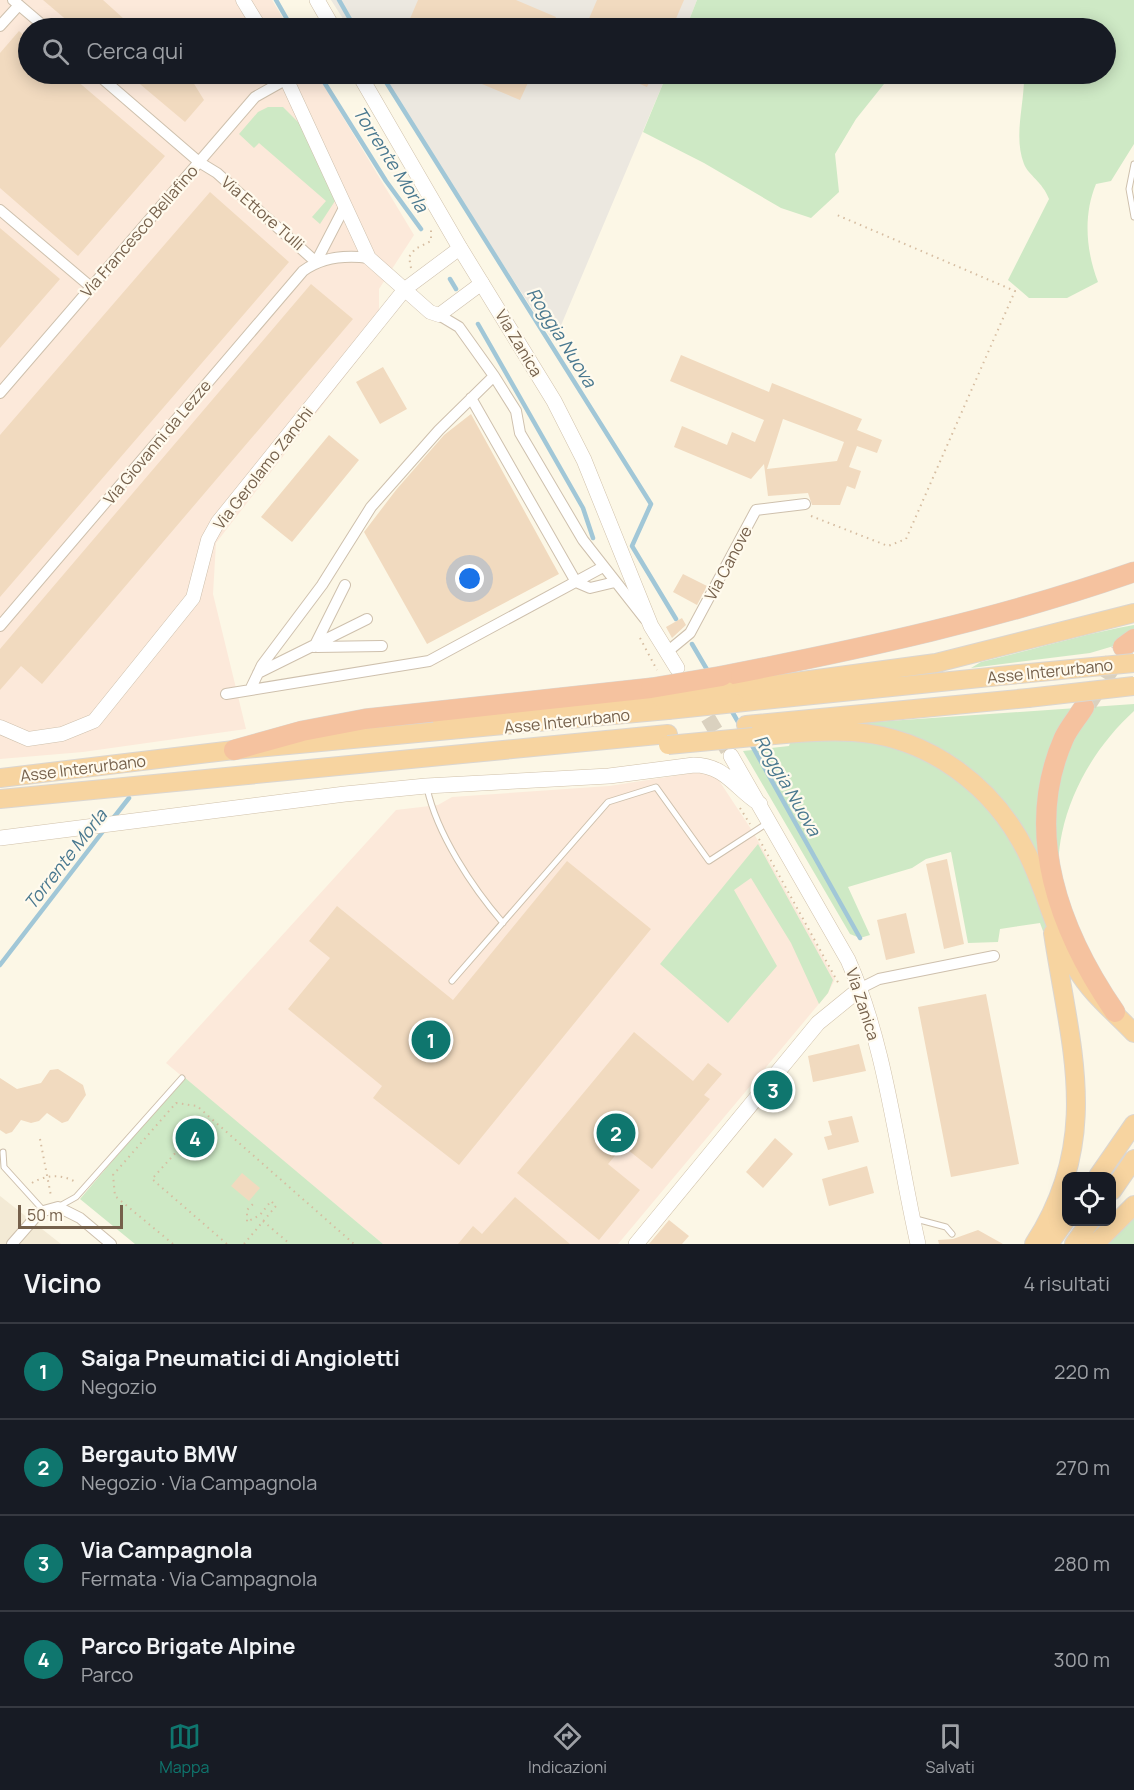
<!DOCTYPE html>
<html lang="it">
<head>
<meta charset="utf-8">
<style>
  :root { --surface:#171b24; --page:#242831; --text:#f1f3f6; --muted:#9ea1a6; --line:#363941; --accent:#0f766e }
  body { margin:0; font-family:Manrope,sans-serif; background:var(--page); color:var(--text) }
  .controls { position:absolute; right:18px; bottom:18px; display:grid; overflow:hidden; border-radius:12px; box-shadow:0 3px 15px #0003 }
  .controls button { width:54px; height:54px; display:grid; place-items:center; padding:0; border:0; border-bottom:2px solid var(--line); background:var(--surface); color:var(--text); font:30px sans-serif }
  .scale { position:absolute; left:18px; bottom:15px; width:105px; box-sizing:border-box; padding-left:6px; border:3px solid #75604b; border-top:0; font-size:16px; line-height:21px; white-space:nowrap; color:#75604b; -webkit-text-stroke:4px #fffaed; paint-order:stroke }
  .you { position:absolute; left:470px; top:579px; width:21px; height:21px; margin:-15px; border:4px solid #fff; border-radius:50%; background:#1a73e8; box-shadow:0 0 0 9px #1a73e833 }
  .badge { display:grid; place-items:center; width:39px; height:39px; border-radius:50%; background:var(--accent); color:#fff; font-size:20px; font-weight:700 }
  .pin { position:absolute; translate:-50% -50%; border:3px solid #fff; box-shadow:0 2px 6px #0006 }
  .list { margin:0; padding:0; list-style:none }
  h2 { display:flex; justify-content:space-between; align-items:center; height:78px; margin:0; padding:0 24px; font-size:26px }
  h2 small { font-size:20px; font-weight:400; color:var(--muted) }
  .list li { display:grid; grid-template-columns:39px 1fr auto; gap:18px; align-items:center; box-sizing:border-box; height:96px; padding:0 24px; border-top:2px solid var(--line) }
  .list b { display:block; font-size:22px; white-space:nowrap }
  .list p { margin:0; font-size:20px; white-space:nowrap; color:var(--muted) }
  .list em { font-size:20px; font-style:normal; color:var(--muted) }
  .icon { flex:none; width:33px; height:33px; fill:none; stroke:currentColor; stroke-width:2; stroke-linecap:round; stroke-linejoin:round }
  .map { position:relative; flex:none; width:1134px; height:1244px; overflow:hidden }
  .search { position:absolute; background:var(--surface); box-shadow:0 3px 15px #0003; left:18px; right:18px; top:18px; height:66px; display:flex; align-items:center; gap:15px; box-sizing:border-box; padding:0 21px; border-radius:33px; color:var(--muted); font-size:22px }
  .sheet { height:462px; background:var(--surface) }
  nav { display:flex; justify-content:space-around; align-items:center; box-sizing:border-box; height:84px; border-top:2px solid var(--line); background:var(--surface); font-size:16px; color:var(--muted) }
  nav a { display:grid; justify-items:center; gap:3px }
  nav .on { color:var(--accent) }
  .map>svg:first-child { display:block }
  .residential { fill:#f3ead5 }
  .commercial { fill:#fce9da }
  .industrial { fill:#ece8e0 }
  .green { fill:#cee9c5 }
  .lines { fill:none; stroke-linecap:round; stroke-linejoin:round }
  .stream { stroke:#a1c7d7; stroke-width:4.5 }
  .building { fill:#f1dabf; fill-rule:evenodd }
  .secondary-tunnel { stroke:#dad1bf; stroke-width:15; stroke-dasharray:15 8; stroke-linecap:butt }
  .motorway-tunnel { stroke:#dad1bf; stroke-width:20; stroke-dasharray:20 10; stroke-linecap:butt }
  .service-casing { stroke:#cec0ad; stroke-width:7 }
  .minor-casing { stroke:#cec0ad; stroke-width:12 }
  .tertiary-casing { stroke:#cec0ad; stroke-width:15 }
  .secondary-casing { stroke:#d0c1aa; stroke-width:16 }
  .trunk-casing { stroke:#dbd6d0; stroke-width:20 }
  .motorway-casing { stroke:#dbd6d0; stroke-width:21 }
  .path { stroke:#d6bda1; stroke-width:2; stroke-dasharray:1.5 4.5; stroke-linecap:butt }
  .service { stroke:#fff; stroke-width:5 }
  .minor { stroke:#fff; stroke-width:10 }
  .tertiary { stroke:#fff; stroke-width:14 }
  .secondary { stroke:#fff; stroke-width:15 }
  .trunk { stroke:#f7d4a0; stroke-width:18 }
  .motorway { stroke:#f5c29f; stroke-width:20 }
  .trunk-bridge-casing { stroke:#dbd6d0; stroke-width:20; stroke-linecap:butt }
  .motorway-bridge-casing { stroke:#dbd6d0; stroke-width:21; stroke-linecap:butt }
  .trunk-bridge { stroke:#f7d4a0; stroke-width:18 }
  .motorway-bridge { stroke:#f5c29f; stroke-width:20 }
  .labels { text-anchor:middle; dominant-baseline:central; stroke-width:4.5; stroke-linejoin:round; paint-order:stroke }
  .street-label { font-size:16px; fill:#75604b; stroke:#fffaed }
  .water-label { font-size:18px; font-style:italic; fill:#49788f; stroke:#fffaed }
</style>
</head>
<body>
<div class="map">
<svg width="1134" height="1244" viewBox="0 0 1134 1244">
  <rect width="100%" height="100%" fill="#fcf7e6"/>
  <path class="residential" d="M0,1196l61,48h-61z"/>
  <path class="commercial" d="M0,0h272l17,28h-261v46h289l97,161 -35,54v43l-163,211 -3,51 33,135 -163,23 -83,7z
    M712,770l41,62 82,147 -7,14 -210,251h-235l-217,-181 230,-253 42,-5 14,-8 157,-11z"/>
  <path class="industrial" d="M331,0h366l-11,28h-337z
    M379,74h288l-113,268 -86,-131z"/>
  <path class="green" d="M697,0h437v144l-23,37 -15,3c-13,31 -10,67 2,98l-31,16h-38l-21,-18 41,-81c-7,-18 -20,-23 -25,-35 -11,-28 1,-61 0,-90h82v-46h-105l-19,-10 -26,10h-270z
    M667,74h225l-36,45 -21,35 4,38 -28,26 -30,-10 -77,-45 -61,-31z
    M268,107h15l18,18 34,76 -15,23 -8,-7 14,-16 -67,-58 -5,5 -15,-14 19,-22z
    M1134,625v15l-44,13 -119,15 10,-6c51,-12 102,-28 153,-37z
    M1134,704v7c-35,32 -62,75 -72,122 -4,18 -4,38 -6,56l-38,-64 -124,-93 -34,-9z
    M872,739c108,38 144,83 176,191l-5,1 -3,-8 -40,6 -2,13 -30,1 -17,-91 -25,7 -14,9 -64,19 22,48 -10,3 -10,-4 -107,-183 46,-5 2,-6z
    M758,844l75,136 -5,13 -9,11 -28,-61 -40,-65 -17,12 43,76 -49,57 -68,-59z
    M184,1077l199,167h-248l-55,-45z
    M1134,1218v26h-29z"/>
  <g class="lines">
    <path class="stream" d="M276,0l16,28
      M339,0l16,28
      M319,74l67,107 35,48
      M381,74l270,430 -19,42 44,73
      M450,279l6,10
      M478,324l105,184 10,30
      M692,644l17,29
      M730,708l11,19
      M750,742l110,196
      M111,821l18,-23
      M0,965l104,-135"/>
  </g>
  <path class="building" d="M43,0h60l31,28h-58z
    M418,0h98l40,17 -5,11h-145z
    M597,0h87l-12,28h-87z
    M19,31l9,8v35h41l96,82 -87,100 -78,-68v-135z
    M128,74h60l16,26 -19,22z
    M458,74h74l-12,26z
    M616,74h37l-6,13z
    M210,192l79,70 -289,335v-162z
    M0,228l60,51 -60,69z
    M311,284l42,35 -311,365 -21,-18 -21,24v-41z
    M681,355l88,37 3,-9 90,36 -5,11 25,10 -5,13 -20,-7 -8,21 12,4 -6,18 -8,-3 -7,19h-28l-4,-12 -40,3 -4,-32 -13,15 -77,-32 8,-21 45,19 5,-13 23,10 9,-22 -94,-39zM783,419l61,23 -7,19 -70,8z
    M383,367l24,42 -27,15 -24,-42z
    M471,414l88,160 -132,70 -63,-112 32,-42 48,-55z
    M329,435l30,25 -67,82 -31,-25z
    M683,574l24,12 -10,19 -24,-13z
    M682,618l4,7 -14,13 -6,-11z
    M947,859l17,85 -20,5 -18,-85z
    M567,861l84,68 -192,236 -86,-67 9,-12 -94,-77 42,-51 -21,-17 28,-35 116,94z
    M906,913l9,40 -29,7 -9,-40z
    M986,994l33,170 -68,13 -33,-170z
    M634,1032l59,49 15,-18 14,11 -18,21 6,4 -58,70 -29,-23 -15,18 32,26 -41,50 -82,-67z
    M859,1044l7,27 -53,11 -5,-26z
    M58,1069l25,16 3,10 -18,26 -6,2 -15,-10 -8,8 -8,2 -10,-3 -9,12 -6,2 -6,-4v-52l17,11 24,-6 9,-13z
    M852,1116l7,26 -31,8 -4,-13 8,-2 -4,-14z
    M775,1138l18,16 -30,34 -17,-16z
    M867,1166l7,27 -45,13 -7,-27z
    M242,1173l18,15 -11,13 -18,-15z
    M515,1197l55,47h-112l15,-18 9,8z
    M669,1220l20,16 -7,8h-33z
    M978,1230l25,14h-64l-1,-4 15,-1z"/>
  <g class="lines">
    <path class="secondary-tunnel" d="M696,698l35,58"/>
    <path class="motorway-tunnel" d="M1087,703l33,-51"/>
    <defs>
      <path id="service" d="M1134,164l-5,25 5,28
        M427,788c10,46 45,99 76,135
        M452,981l156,-179 48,-15 53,74 60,-39
        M3,1152l1,15 39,43
        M58,1207l18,-10 106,-119
        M916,1219l30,8 6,7"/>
      <path id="minor" d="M13,0l33,28
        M0,26l19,-21
        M97,74l102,88 18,11 99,89
        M0,210l91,77
        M316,262l29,-56
        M439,315l20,12 35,49 22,35 4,22 63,107 62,79
        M0,393l255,-296 32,-18
        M471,398l105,184 14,6 25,-6
        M0,626l303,-355c19,-14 43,-16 66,-13
        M314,647l31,-62
        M317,647l65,-1
        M667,652l23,-19 66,-123 49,-6
        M258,673l109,-54
        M250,690l12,-25 60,-80 49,-78 68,-77 55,-54
        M226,694l203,-33 174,-94
        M861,988l18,-9 115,-23
        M12,1244l28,-32 18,-5 22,11 31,26"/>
      <path id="tertiary" d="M243,0l17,28
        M284,74l85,184 61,54 9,3 43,-32
        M0,727l28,12 34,-5 32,-13 99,-123 15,-58 10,-18 187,-233 55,-41"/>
      <path id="secondary" d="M317,0l16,28
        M359,74l101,174 94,153 30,59 67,166 26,42
        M731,756l117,204c38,85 49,192 70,284
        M0,838l345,-44 81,-8 183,-10 85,-11c31,0 42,24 66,39
        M636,1244l182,-221 43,-35"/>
      <path id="trunk" d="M727,691l209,-28 198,-50
        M735,703l284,-29
        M442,721l219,-23
        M746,725l282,-27
        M753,737c33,-3 67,-7 100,-5 77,5 142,55 175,123 18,37 27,78 48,113 15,26 38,44 58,65
        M0,778l234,-28 434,-40
        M0,799l668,-65
        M1098,1176l36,-52
        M1112,1191l22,-32
        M1034,1244c69,-106 36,-198 19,-311
        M1049,1244l17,-24
        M1074,1244l16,-22
        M1095,1244l39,-39"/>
      <path id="motorway" d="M1123,647l11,-8
        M722,676c139,-27 278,-57 412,-104
        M1084,707c-6,10 -15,20 -20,31 -42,95 -4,194 51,274
        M234,750l68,-19 63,-12 286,-31"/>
    </defs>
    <use href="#service" class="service-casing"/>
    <use href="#minor" class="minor-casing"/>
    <use href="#tertiary" class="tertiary-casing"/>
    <use href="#secondary" class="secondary-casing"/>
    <use href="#trunk" class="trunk-casing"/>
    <use href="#motorway" class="motorway-casing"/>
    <path class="path" d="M411,268l-2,-11 6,-8 16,-8v-13
      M811,516l77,30 18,-7 109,-248 -178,-76
      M640,638l17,32
      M740,808l10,16
      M759,839l81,147
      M40,1139l11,57
      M187,1140l-35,39 75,65
      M32,1183c15,-9 31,-9 45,0
      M263,1221l27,23
      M173,1244l-58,-48 -2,-21 63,-72 21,3 157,138
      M244,1244l32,-38 -5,-5 -11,14 -13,7v-12l6,-6"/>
    <use href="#service" class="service"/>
    <use href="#minor" class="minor"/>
    <use href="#tertiary" class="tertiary"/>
    <use href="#secondary" class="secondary"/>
    <use href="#trunk" class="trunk"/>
    <use href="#motorway" class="motorway"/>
    <defs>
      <path id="trunk-bridge" d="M1019,674l115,-11
        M661,698l66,-7
        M1028,698l106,-12
        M668,710l67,-7
        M668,745l85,-8"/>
      <path id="motorway-bridge" d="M651,688l71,-12"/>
    </defs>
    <use href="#trunk-bridge" class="trunk-bridge-casing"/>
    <use href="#motorway-bridge" class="motorway-bridge-casing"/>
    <use href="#trunk-bridge" class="trunk-bridge"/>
    <use href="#motorway-bridge" class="motorway-bridge"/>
  </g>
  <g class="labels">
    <g class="street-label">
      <text transform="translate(263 213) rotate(41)">Via Ettore Tulli</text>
      <text transform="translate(139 231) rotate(-49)">Via Francesco Bellafino</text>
      <text transform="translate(519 343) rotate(59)">Via Zanica</text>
      <text transform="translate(157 442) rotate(-50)">Via Giovanni da Lezze</text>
      <text transform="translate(263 468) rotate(-52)">Via Gerolamo Zanchi</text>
      <text transform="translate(728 563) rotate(-62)">Via Canove</text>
      <text transform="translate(1050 671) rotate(-6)">Asse Interurbano</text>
      <text transform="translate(567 721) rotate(-6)">Asse Interurbano</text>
      <text transform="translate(83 768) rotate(-7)">Asse Interurbano</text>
      <text transform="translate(863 1004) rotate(72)">Via Zanica</text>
    </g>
    <g class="water-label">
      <text transform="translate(391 159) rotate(57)">Torrente Morla</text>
      <text transform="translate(562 337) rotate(58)">Roggia Nuova</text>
      <text transform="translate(788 785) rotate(60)">Roggia Nuova</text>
      <text transform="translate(65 859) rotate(-52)">Torrente Morla</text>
    </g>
  </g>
</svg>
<div class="controls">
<button><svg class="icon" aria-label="locate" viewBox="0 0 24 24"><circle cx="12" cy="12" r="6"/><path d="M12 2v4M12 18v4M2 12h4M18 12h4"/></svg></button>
</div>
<div class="scale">50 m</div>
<div class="you"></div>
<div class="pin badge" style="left:431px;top:1040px">1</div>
<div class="pin badge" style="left:616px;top:1133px">2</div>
<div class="pin badge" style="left:773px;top:1090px">3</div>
<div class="pin badge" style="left:195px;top:1138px">4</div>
<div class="search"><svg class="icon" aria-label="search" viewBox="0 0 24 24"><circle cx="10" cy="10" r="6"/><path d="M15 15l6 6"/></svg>Cerca qui</div>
</div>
<section class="sheet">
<h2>Vicino<small>4 risultati</small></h2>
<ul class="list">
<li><span class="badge">1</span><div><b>Saiga Pneumatici di Angioletti</b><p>Negozio</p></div><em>220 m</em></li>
<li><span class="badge">2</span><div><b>Bergauto BMW</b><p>Negozio · Via Campagnola</p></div><em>270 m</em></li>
<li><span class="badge">3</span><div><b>Via Campagnola</b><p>Fermata · Via Campagnola</p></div><em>280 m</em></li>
<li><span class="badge">4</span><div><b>Parco Brigate Alpine</b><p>Parco</p></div><em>300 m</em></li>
</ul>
</section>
<nav>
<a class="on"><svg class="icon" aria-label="map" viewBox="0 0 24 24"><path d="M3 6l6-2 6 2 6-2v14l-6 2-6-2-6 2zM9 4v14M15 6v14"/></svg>Mappa</a>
<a><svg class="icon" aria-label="directions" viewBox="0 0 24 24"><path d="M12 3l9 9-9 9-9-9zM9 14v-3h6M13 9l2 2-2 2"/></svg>Indicazioni</a>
<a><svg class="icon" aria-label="saved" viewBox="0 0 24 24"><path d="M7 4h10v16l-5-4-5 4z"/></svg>Salvati</a>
</nav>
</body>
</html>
